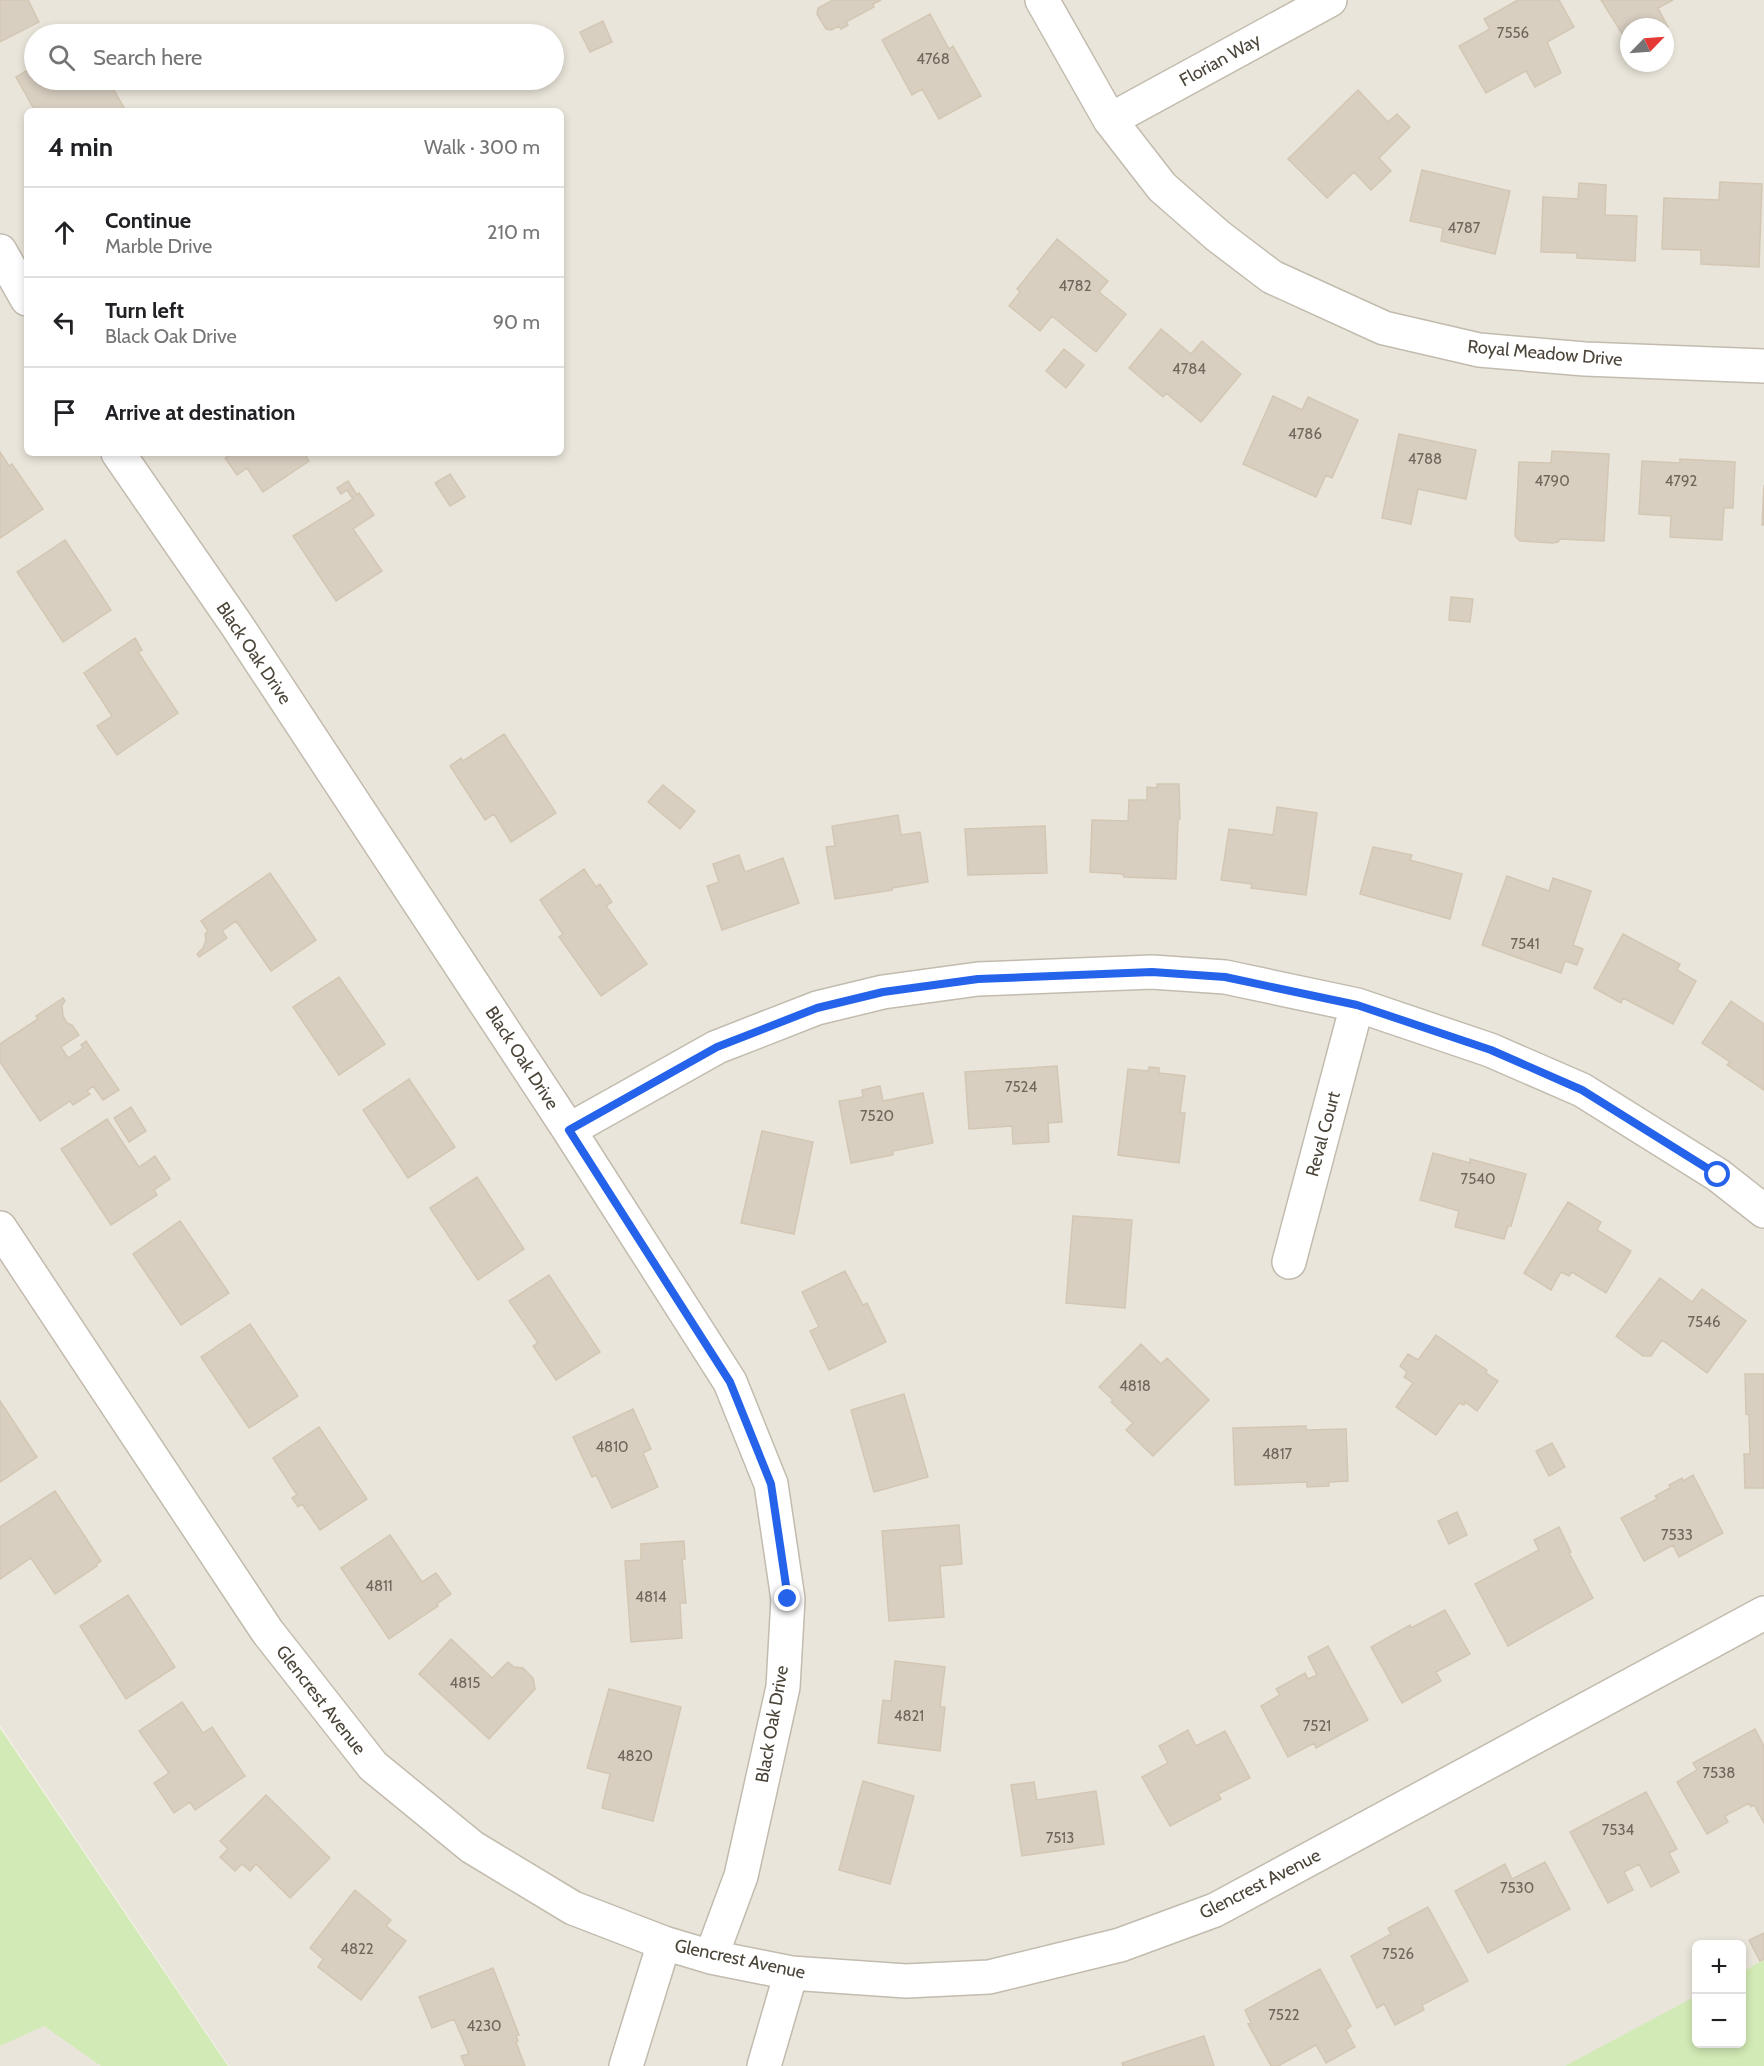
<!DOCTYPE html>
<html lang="en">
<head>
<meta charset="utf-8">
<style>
  :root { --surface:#fff; --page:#f6f6f6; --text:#202124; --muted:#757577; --line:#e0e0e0 }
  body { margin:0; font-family:Cabin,sans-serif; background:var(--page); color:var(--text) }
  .controls { position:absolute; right:18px; bottom:18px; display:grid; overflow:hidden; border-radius:9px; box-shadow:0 3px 9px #0003 }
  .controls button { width:54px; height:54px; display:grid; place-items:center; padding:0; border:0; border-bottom:2px solid var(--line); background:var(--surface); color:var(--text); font:30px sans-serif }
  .compass { position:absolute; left:1620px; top:18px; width:54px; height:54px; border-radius:50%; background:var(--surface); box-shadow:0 3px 9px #0003; rotate:65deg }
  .stop { position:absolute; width:18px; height:18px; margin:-14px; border:4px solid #2563eb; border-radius:50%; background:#fff }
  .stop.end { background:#2563eb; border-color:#fff; box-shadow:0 2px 6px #0008 }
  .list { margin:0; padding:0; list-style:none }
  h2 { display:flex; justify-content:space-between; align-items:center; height:78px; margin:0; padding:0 24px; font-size:26px }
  h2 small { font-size:20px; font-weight:400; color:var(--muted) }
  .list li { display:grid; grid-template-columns:39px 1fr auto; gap:18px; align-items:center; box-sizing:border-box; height:90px; padding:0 24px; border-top:2px solid var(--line) }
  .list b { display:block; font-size:22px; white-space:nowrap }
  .list p { margin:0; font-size:20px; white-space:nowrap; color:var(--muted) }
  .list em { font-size:20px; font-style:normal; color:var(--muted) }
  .icon { flex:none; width:33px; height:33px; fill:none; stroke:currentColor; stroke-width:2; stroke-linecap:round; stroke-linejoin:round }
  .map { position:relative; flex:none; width:1764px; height:2066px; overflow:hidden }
  .search { position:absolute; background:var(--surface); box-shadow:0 3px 9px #0003; left:24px; top:24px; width:540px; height:66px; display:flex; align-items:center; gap:15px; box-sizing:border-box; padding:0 21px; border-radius:33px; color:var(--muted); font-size:22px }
  .panel { position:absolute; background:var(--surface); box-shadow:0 3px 9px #0003; left:24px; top:108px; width:540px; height:348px; border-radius:9px }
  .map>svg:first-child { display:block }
  .residential { fill:#eae5da; fill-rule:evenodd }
  .green { fill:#d2eab5 }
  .building { fill:#d8cfc1; stroke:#d3c7b4; stroke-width:1.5 }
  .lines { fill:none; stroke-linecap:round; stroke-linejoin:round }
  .minor-casing { stroke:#c2bbae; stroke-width:36 }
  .minor { stroke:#fff; stroke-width:33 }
  .route { stroke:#2563eb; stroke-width:8 }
  .labels { text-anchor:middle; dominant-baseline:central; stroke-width:6; stroke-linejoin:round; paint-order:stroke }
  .number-label { font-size:15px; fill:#6e675b }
  .street-label { font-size:18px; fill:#4b4439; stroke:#fff }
</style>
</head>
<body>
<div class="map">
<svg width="1764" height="2066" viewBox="0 0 1764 2066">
  <rect width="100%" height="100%" fill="#f6f3ec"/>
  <path class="residential" d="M0,0h1764v2066h-1535l-229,-340zM1629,27h36v36h-36zM34,34h520v46h-520zM27,111h534v342h-534zM1696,1944h46v100h-46z
    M44,2025l57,41h-101v-20z"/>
  <path class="green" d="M0,1728l228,338h-127l-57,-40 -44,20z
    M1764,1960v106h-199l131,-70v48h46v-72z"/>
  <path class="building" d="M0,0h28l11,22 -39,20z
    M833,0h48l-8,4 1,3 -28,15 2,3 -7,4 -2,-3 -8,4 -5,-1 -9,-15 1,-6z
    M1518,0h41l15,27 -27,15 14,31 -26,14 -9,-16 -40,22 -27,-47 31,-17 -6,-10z
    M1601,0h72l-15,8 10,19h-39v9l-6,-1z
    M930,14l19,35 4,-3 28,50 -42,23 -17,-30 -10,6 -30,-55z
    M603,21l9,21 -22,10 -10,-20z
    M34,66v14h74l18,31h-91l-19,-34z
    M1358,90l30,32 9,-8 13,13 -31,31 12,13 -20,19 -17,-18 -27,26 -39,-39z
    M1422,170l88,21 -15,63 -54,-13 2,-13 -33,-7z
    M1720,182l42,2 -3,83 -58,-3v-14l-39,-1 2,-51 55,2z
    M1579,183l27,2 -1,30 32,1 -2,45 -58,-3v-5l-36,-1 2,-55 35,2z
    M1057,239l51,42 -9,11 27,22 -30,38 -44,-36 -12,15 -31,-25 11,-14 -3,-3z
    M1161,329l30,25 11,-13 39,33 -40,48 -35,-29 -3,4 -34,-29z
    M1064,349l20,16 -18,23 -20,-17z
    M1273,396l29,14 6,-13 50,23 -26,58 -6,-3 -10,22 -73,-33z
    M1399,434l77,16 -10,49 -48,-10 -7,35 -29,-6z
    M1552,451l57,3 -5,87 -44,-2 -2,3 -5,1 -33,-2 -5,-5 4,-74 32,1z
    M0,452l9,14 3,-2 31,45 -43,29z
    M233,453h71l5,8 -46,31 -16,-24 -10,7 -12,-17z
    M1680,459l55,3 -2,46h-9l-2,32 -52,-3 1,-21 -32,-2 3,-53 38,2z
    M450,474l15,23 -15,9 -15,-23z
    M348,481l9,14 2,-2 15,22 -21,14 29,42 -46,30 -43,-65 60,-37 -6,-9 -6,4 -4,-6z
    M1764,485v40h-2z
    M65,540l46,70 -48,32 -46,-70z
    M1451,597l22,2 -3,23 -21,-2z
    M135,638l7,12 -4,2 40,61 -61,42 -20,-29 15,-10 -28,-43z
    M504,734l52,79 -45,29 -17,-28 -9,6 -35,-54 11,-8 2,3z
    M1157,784h22l1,35 -2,1 -2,59 -52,-2 -1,-3 -33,-2 2,-52 36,1 1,-21h18v-13l10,1z
    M663,785l32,26 -15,18 -32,-27z
    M1277,807l40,6 -11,82 -55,-7 1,-4 -31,-4 8,-51 44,6z
    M898,815l3,20 19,-3 8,50 -36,6v2l-57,9 -9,-52 9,-1 -3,-20z
    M1045,826l2,47 -79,2 -3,-46z
    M1373,847l39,8 -2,5 52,14 -12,45 -90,-25z
    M739,855l6,17 38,-14 16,45 -77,27 -15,-44 12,-4 -6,-18z
    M584,869l12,18 4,-3 12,18 -6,4 41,58 -46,32 -42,-59 4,-3 -23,-34z
    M270,873l46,67 -45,31 -35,-50 -14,10 5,7 -28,19 -2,-3 6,-6 3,-8 -1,-6 3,-3 -7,-10z
    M1507,876l42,15 4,-13 38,13 -18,54 10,4 -6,16 -12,-4 -4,12 -79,-28z
    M1623,934l57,30 -3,6 19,11 -23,43 -50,-26 -2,5 -27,-15z
    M339,977l46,67 -46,31 -46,-68z
    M63,998l2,3 -3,4 1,11 4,7 5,2 7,10 -18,12 7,11 15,-10 -2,-3 5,-4 33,49 -16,10 -10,-14 -6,5 3,3 -17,11 -3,-4 -30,20 -40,-59v-18l38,-25 -2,-3z
    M1731,1001l33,23v66l-37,-25 3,-3 -28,-19z
    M1057,1066l5,56 -14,1 1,19 -36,2 -1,-18 -43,3 -4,-57z
    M1149,1067l10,1v5l26,3 -5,37h5l-6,50 -61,-8 10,-86 20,2z
    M409,1079l46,68 -47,31 -45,-68z
    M880,1086l3,15 40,-8 10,50 -40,8v4l-42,8 -12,-62 24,-4 -1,-7z
    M131,1107l15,24 -17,11 -15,-24z
    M107,1119l32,48 16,-11 15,23 -16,11 3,5 -46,30 -50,-76z
    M762,1131l51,11 -19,92 -53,-11z
    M1433,1153l37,10v-4l56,15 -15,52h-3l-4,13 -49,-12 4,-16 -39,-11z
    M477,1177l47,72 -46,31 -48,-72z
    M1568,1202l33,20 -4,8 34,21 -25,42 -34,-21 -3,4 -8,-4 -10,18 -27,-17z
    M1073,1216l59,4 -7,88 -59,-5z
    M180,1221l49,72 -48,32 -48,-71z
    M845,1271l18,34 4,-2 19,39 -57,28 -19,-39 9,-4 -17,-35z
    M549,1275l51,77 -44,28 -23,-34 5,-3 -29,-42z
    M1660,1278l32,24 10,-13 44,32 -39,52 -45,-33 -11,16h-8l-27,-20z
    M250,1324l48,72 -49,32 -48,-71z
    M1436,1335l51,35 -1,3 12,8 -21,30 -12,-9 -1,3 -5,-2 -23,32 -40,-28 17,-24 -9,-6 3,-5 -7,-6 8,-12 10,6z
    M1141,1344l20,20 6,-6 42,42 -56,56 -27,-26 7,-7 -22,-21 2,-2 -14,-13z
    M1745,1374h19v114h-19l-1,-34h6l-1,-39 -3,-1z
    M904,1394l24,83 -54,15 -23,-82z
    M0,1401l37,56 -37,25z
    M633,1409l18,40 -8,4 15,34 -46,21 -16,-33 -4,2 -19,-40z
    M1306,1426v4l40,-1 2,52 -19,1v4l-22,1v-5l-72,3 -2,-57z
    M319,1427l48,72 -47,31 -18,-26 -4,3 -6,-9 5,-3 -24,-37z
    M1552,1443l13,24 -16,9 -13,-25z
    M1693,1475l30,58 -44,24 -6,-12 -29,16 -23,-43 36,-19 -2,-3 15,-8 -1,-3 13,-7 1,3z
    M55,1491l46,70 -4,3v2l-42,28 -24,-36 -31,21v-52z
    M1457,1512l10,23 -18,9 -11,-23z
    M959,1525l3,39 -22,2 4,51 -55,4 -7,-90z
    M1559,1527l12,25 -2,1 24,45 -85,48 -33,-62 64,-34 -5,-10z
    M390,1535l32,47 14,-9 15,21 -14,10 1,2 -49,33 -48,-71z
    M684,1541l1,18h-3l4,44h-6l2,35 -51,4 -6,-81 16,-1v-16z
    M128,1595l47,72 -49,32 -46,-73z
    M1445,1610l25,44 -34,18 5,9 -39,22 -31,-56 39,-22 1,3z
    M451,1639l41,39 16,-16 6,5 9,1 10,10 2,11 -46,50 -70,-65z
    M1328,1646l40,74 -52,28 -2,-5 -26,14 -27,-51 19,-11 -4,-6 29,-16 3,6 9,-4 -9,-18z
    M895,1661l50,6 -5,40h5l-5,44 -62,-8 5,-43 8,1z
    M609,1689l72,18 -28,114 -51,-13 8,-34 -23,-6z
    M182,1702l21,31 9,-6 33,49 -50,34 -5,-8 -16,11 -20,-30 15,-10 -30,-42z
    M1755,1729l9,17v77l-10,-18 -3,2 -2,-4 -24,13 3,6 -21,12 -30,-52 20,-12 -4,-7z
    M1188,1730l8,16 29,-15 25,47 -32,16 3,5 -51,27 -28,-49 26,-14 -9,-17z
    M863,1781l51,15 -24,88 -51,-14z
    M1034,1782l3,18 59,-9 8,53 -82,12 -11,-71z
    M1646,1792l31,57 -8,4 10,19 -28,15 -12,-23 -15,8 9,18 -25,13 -38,-71z
    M266,1795l64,63 -40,40 -34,-34 -6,7 -8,-7 -7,7 -15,-14 8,-8 -8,-8z
    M1545,1862l25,47 -82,44 -33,-62 50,-27 7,15z
    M355,1890l36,30 -5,6 20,15 -45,59 -43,-33 5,-8 -13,-11z
    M1428,1907l40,74 -46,24 2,5 -29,15 -11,-21 -7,4 -26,-52 40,-22 -3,-6z
    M1764,1933v26l-4,2 -11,-21z
    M493,1968l26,67 -3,1 2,5 -2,1 9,24h-60l-4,-10 8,-2 -15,-35 -22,9 -13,-31z
    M1320,1969l31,57 -5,4 9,17 -29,16 -10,-18 -38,21h-7l-23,-42 3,-1 -6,-13z
    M1204,2036l10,30h-91l-1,-3z"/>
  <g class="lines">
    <defs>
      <path id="minor" d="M1042,0l68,120 52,67 56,49 54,41 112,51 95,22 106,9 179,7
        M1110,120l220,-120
        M0,251l27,48
        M118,453l118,171 333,506 161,252 41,102 17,115 -5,88 -42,189 -30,81
        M569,1130l148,-83 100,-39 66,-16 95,-13 174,-7 73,5 132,28 133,45 92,40 136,85 46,36
        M0,1228l267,403 106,135 99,81 101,61 91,35 47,14 80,16 115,8 83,-4 131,-32 95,-35 549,-297
        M1289,1262l68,-257
        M626,2066l38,-123
        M764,2066l27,-93"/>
    </defs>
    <use href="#minor" class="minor-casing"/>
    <use href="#minor" class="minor"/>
  </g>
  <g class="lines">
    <path class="route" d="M788,1599l-17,-115 -41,-102 -161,-252 148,-83 100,-39 66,-16 95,-13 174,-7 73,5 132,28 134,45 91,40 136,85"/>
  </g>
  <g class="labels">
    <g class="number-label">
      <text x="1513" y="33">7556</text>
      <text x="933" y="59">4768</text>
      <text x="1464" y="228">4787</text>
      <text x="1075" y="286">4782</text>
      <text x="1189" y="369">4784</text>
      <text x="1305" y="434">4786</text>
      <text x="1425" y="459">4788</text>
      <text x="1552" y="481">4790</text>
      <text x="1681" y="481">4792</text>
      <text x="1525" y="944">7541</text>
      <text x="1021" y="1087">7524</text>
      <text x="877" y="1116">7520</text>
      <text x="1478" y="1179">7540</text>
      <text x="1704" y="1322">7546</text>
      <text x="1135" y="1386">4818</text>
      <text x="612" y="1447">4810</text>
      <text x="1277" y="1454">4817</text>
      <text x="1677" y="1535">7533</text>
      <text x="379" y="1586">4811</text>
      <text x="651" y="1597">4814</text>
      <text x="465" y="1683">4815</text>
      <text x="909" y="1716">4821</text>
      <text x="1317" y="1726">7521</text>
      <text x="635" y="1756">4820</text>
      <text x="1719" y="1773">7538</text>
      <text x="1618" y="1830">7534</text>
      <text x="1060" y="1838">7513</text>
      <text x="1517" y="1888">7530</text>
      <text x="357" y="1949">4822</text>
      <text x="1398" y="1954">7526</text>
      <text x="1284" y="2015">7522</text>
      <text x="484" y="2026">4230</text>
    </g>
    <g class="street-label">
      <text transform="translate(1220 60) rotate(-29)">Florian Way</text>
      <text transform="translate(1545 353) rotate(5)">Royal Meadow Drive</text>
      <text transform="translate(254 653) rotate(56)">Black Oak Drive</text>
      <text transform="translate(522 1058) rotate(57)">Black Oak Drive</text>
      <text transform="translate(1323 1134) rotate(-75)">Reval Court</text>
      <text transform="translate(321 1700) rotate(52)">Glencrest Avenue</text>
      <text transform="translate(772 1724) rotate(-80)">Black Oak Drive</text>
      <text transform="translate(1260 1884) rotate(-27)">Glencrest Avenue</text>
      <text transform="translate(740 1959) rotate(12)">Glencrest Avenue</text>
    </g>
  </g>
</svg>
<div class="controls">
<button>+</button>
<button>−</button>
</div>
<svg class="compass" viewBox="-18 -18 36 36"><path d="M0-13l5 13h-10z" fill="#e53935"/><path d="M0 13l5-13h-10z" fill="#757577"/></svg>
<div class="stop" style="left:1718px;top:1175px"></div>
<div class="stop end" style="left:788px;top:1599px"></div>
<div class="search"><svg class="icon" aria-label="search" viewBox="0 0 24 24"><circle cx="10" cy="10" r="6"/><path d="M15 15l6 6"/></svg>Search here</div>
<section class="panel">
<h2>4 min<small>Walk · 300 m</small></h2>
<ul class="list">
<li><svg class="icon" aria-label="ahead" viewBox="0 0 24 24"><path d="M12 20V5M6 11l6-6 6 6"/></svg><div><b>Continue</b><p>Marble Drive</p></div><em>210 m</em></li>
<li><svg class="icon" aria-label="left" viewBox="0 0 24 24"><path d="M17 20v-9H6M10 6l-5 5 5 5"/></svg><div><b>Turn left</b><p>Black Oak Drive</p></div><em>90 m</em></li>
<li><svg class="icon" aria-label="arrive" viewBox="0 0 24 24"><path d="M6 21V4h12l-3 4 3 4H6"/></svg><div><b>Arrive at destination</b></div></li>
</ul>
</section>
</div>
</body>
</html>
